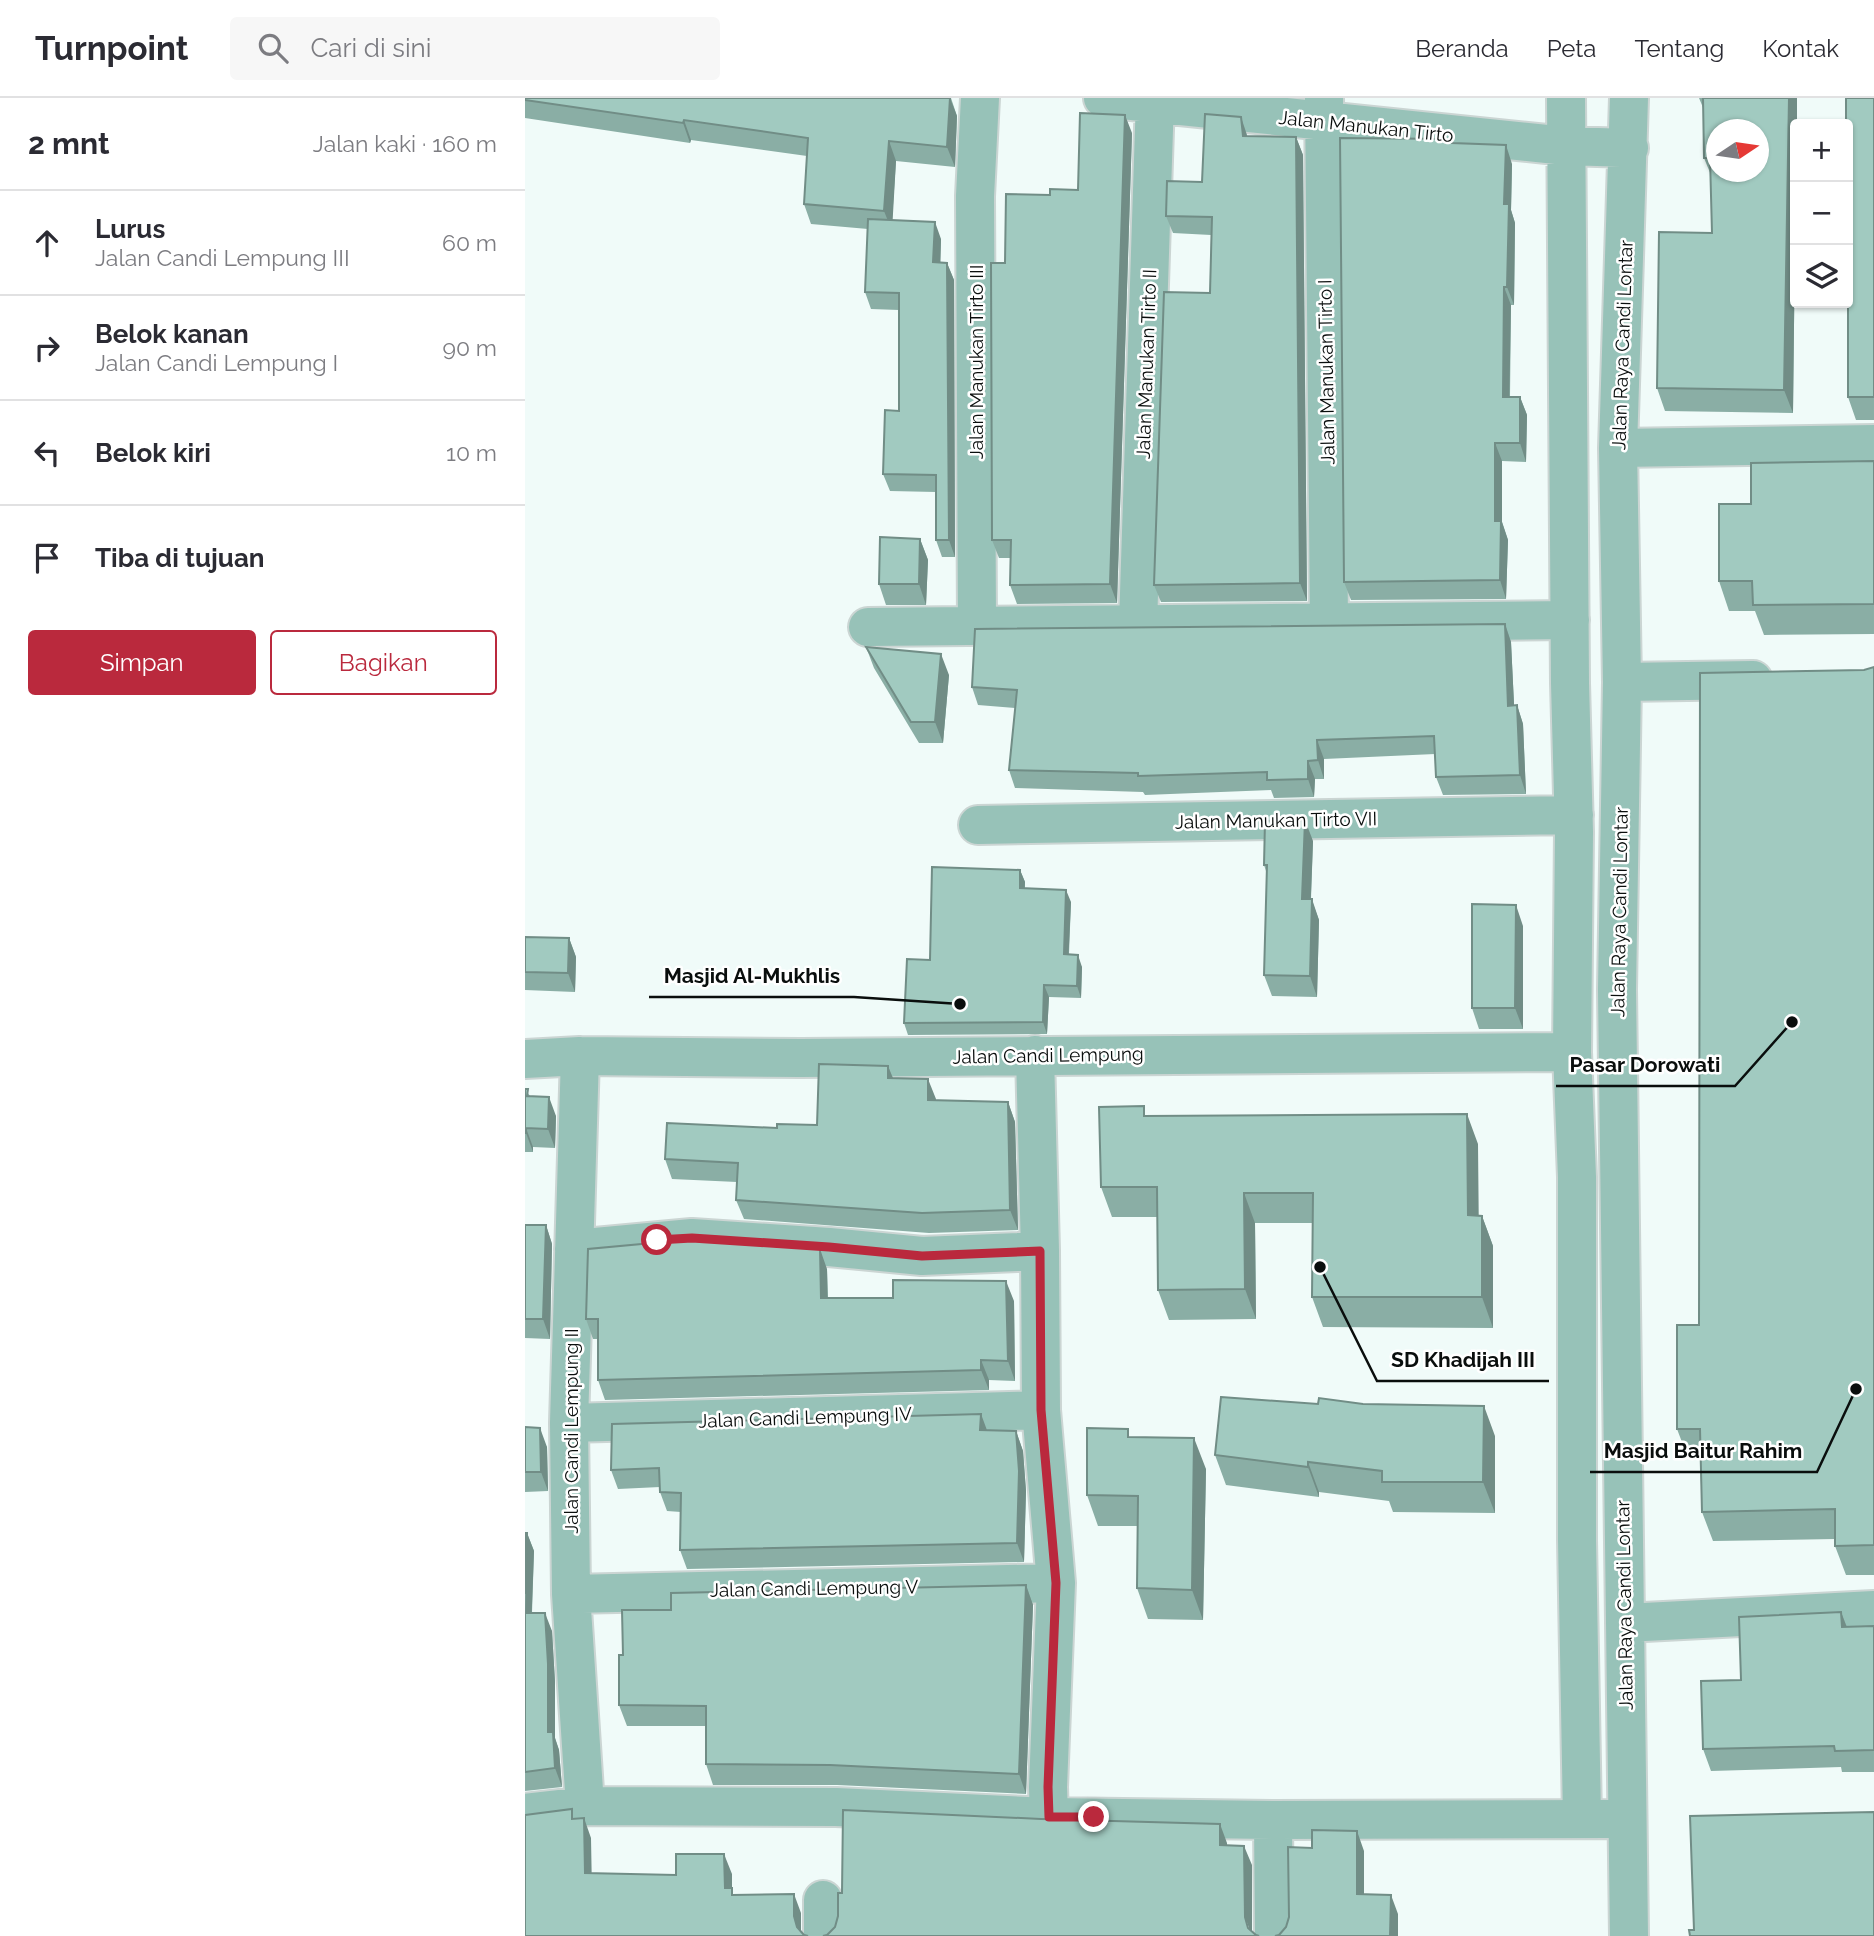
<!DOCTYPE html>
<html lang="id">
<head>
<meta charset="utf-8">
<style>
  :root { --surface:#fff; --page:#f7f7f7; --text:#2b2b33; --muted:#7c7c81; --line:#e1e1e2; --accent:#ba293d }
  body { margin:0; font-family:Raleway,sans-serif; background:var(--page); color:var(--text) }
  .controls { position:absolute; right:21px; top:21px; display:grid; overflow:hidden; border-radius:7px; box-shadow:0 2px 5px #0004 }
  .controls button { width:63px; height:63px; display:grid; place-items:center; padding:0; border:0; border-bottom:2px solid var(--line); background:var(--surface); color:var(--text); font:35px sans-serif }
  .compass { position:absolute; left:1181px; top:21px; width:63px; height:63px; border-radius:50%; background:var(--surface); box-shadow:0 2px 5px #0004; rotate:77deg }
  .stop { position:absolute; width:21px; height:21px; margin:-16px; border:5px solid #ba293d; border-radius:50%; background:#fff }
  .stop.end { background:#ba293d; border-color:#fff; box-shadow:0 2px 7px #0008 }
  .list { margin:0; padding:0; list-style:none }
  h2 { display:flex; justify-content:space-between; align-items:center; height:91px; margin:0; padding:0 28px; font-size:30px }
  h2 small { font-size:23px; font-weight:400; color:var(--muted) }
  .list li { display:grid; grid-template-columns:46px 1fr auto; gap:21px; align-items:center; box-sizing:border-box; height:105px; padding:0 28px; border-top:2px solid var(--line) }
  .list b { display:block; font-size:26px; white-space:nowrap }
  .list p { margin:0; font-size:23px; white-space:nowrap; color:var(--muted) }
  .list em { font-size:23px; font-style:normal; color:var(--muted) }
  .actions { display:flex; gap:14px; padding:21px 28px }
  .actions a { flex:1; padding:16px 0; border:2px solid var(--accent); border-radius:7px; text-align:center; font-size:24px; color:var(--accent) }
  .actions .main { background:var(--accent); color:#fff }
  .icon { flex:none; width:38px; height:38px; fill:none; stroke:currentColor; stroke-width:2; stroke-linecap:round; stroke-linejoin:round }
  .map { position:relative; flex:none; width:1349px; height:1838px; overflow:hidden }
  header { display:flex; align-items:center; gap:42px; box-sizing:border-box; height:98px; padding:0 35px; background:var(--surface); border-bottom:2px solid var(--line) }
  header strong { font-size:33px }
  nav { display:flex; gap:38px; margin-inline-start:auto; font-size:24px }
  .search { width:490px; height:63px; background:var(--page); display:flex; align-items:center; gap:18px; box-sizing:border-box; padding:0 24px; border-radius:7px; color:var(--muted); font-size:26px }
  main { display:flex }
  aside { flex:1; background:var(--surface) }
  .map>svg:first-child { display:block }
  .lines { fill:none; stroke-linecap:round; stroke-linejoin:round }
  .street-casing { stroke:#cbd5d3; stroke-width:42 }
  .street { stroke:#97c2b8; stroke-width:38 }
  .wall { fill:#8aaea5 }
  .shaded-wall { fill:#718d86 }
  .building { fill:#a1cac0; stroke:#718d86; stroke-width:2; fill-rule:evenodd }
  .route { stroke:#ba293d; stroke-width:9 }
  .labels { text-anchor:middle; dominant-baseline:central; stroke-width:5; stroke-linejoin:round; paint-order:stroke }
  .street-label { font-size:19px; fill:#0a0e0d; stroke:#fff }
  .leader { fill:none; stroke:#0a0e0d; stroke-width:2.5 }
  .callout-dot { fill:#0a0e0d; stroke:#fff; stroke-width:2.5 }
  .callout-label { font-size:21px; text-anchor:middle; font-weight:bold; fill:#0a0e0d; stroke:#fff; stroke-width:5; stroke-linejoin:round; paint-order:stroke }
</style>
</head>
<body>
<header>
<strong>Turnpoint</strong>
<div class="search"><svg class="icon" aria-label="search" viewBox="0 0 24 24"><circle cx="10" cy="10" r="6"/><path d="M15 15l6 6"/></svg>Cari di sini</div>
<nav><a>Beranda</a><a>Peta</a><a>Tentang</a><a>Kontak</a></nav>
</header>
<main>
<aside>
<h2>2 mnt<small>Jalan kaki · 160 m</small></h2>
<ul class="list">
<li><svg class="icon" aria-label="ahead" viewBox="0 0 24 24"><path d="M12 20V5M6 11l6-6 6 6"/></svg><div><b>Lurus</b><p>Jalan Candi Lempung III</p></div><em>60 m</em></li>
<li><svg class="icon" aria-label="right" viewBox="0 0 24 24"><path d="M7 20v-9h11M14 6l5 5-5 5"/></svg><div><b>Belok kanan</b><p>Jalan Candi Lempung I</p></div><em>90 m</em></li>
<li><svg class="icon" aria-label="left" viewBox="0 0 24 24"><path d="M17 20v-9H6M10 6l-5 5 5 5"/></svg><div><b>Belok kiri</b></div><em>10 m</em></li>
<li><svg class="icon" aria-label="arrive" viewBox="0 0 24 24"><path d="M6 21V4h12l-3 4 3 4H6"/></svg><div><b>Tiba di tujuan</b></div></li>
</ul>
<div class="actions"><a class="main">Simpan</a><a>Bagikan</a></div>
</aside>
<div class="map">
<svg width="1349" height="1838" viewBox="0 0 1349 1838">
  <rect width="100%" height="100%" fill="#f0fbf9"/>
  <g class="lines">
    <defs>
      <path id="street" d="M578,0l463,48 63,2
        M799,0l5,524
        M1041,0l4,585 4,149 -2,220 5,125v363l5,279
        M1104,0l-11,350 4,234 -5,308 12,946
        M1093,350l256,-4
        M613,527l17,-527
        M452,528l-2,-430 5,-98
        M343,529l702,-7
        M1097,584l131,-2
        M453,727l596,-10
        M510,957l5,196 1,159 15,173 -8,204 1,30
        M55,958l-11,367 2,171 14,212
        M0,961l55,-3 221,2 771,-6
        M49,1151l118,-11 137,9 93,9 118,-5
        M44,1325l472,-13
        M46,1496l485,-11
        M1100,1525l249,-13
        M0,1715l60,-7 251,1 213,10 224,3 334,-1
        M748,1722l1,116
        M298,1802v36"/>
    </defs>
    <use href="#street" class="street-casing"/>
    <use href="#street" class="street"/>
  </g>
  <path class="wall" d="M0,0h426l6,18 -2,51 -59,-6 -4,59 49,19 -1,24h7l7,17 1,277h-13l-6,-17v-48l-46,-1 -7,-17 16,-63v-101l-28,-1 -6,-17 3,-63 -57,-5 -7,-20 3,-48 -116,-16 -1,3 -165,-25z
    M1174,0h98v26h-2v114l-2,175 -128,-2 -8,-23 55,-155 -1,-58 -7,-17v-48z
    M1349,0v322h-18l-8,-23z
    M607,35l-15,470 -100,1 -7,-19 1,-27h-12l-7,-18 13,-277 45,-68 28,-5z
    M722,38l49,1 7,18 4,446 -146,1 -7,-17 56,-292 1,-58 -38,-2 -7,-17 36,-34z
    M927,41l2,4 58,21 -1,46 4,13 -1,82h-3l-1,92h10l7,18 -1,47 -24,-1v61l6,18 -2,59 -155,1 -7,-18z
    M1349,363v173l-110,1 -9,-24h-26l-10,-30 32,-77z
    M395,441l8,21 -2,45h-40l-7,-21z
    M980,526l6,18 3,63h3l6,19 3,70 -83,1 -7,-18 -1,-23 -111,5v20h-9l-1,18 -40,1 -3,-8 -126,5 -2,-3 -128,-4 -6,-18 6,-62 -37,-3 -6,-18z
    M341,549l83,28 -6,68h-24l-45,-75z
    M1349,569v908h-28l-11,-29v-7l-122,2 -11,-29 -2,-54h-12l-11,-29 22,-104 165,-655z
    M788,743l-2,58 8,21 -2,77 -45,-1 -8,-21 3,-101 -3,-9z
    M495,772l5,12v6l46,14 -2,52 13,13 -1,31 -32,-1 -2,37 -139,1 -4,-12z
    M998,828v103h-44l-7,-21z
    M0,839l44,1 7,19 -1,35 -50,-2z
    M363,968l5,12 43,22 72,2 7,20 3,108 -89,3 -185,-14 -8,-19 1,-18 -65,-3 -7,-20 112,-31 40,-3z
    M0,991l5,7 26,20 -1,32 -22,-1v5h-8z
    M622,1018l331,28v72h4l11,30v82l-170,-1 -11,-30v-74h-57l1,96 -87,1 -11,-30v-73h-46l-11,-30z
    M0,1127h21l6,19 -2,95 -25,-1z
    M302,1171l1,29 186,3 1,80 -26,-1v10l-384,10 -7,-20v-41h-5l-7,-20z
    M0,1329l22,20 1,44 -23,1z
    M462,1332l29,1 7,20 3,40 -2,71 -337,7 -7,-19 1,-38 -14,-1 -7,-19v-5l-42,2 -7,-19z
    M970,1338v77l-102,-1 -4,-11 -70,-9v5l-93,-12 -11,-30z
    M606,1339l75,32 -3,151 -55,-1 -11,-31 1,-62h-40l-11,-31z
    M0,1435h2l7,18 -2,62 20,18 3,51v56l4,12 3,37 -37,4z
    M501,1487l7,20 -7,189 -189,-9h-124l-7,-21v-38h-79l-8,-21 4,-50 48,-45z
    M1316,1514l6,15 27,-1v146h-32l-1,-5 -130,4 -8,-22 38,-69z"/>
  <path class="shaded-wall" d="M425,0l7,18 -2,51 -8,-20z
    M1264,0h8v26h-2v114l-2,175 -9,-23z
    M600,17l7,18 -15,470 -7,-19z
    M716,19l6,18 3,18 -7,-17z
    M159,22l7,20 -1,3 -7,-20z
    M771,39l7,18 4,446 -7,-18z
    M364,43l7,20 -4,70 -8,-20z
    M981,47l6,19 -1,46 4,13 -1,82 -7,-18 -3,-83z
    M410,124l6,17 -1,41 -7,-18z
    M422,165l7,17 1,277 -6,-17z
    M979,189l7,18 -2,110 -6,-18z
    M995,299l7,18 -1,47 -6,-19z
    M970,345l7,18v61l6,18 -2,59 -6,-19 -5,-59z
    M395,441l8,21 -2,45 -7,-21z
    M980,526l6,18 4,82 -7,-18z
    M416,556l8,21 -6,68 -8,-21z
    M992,607l6,19 3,70 -6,-19z
    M792,642l7,19v20l-6,-19z
    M783,663l7,18 -1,18 -6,-18z
    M780,722l8,21 -3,78 -8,-20z
    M495,772l5,12 -1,18 -4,-12z
    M541,792l5,12 -3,64 -4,-12z
    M787,801l7,21 -2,77 -7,-21z
    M991,807l7,21v103l-8,-21z
    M44,840l7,19 -1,35 -7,-19z
    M553,857l4,12 -1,31 -4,-12z
    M519,887l5,12 -2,37 -4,-12z
    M363,968l8,20 -8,-8z
    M403,981l8,20 -1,21 -7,-20z
    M24,999l7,19 -1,32 -7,-19z
    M483,1004l7,20 3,108 -8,-20z
    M942,1016l11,30 1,102 -11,-31z
    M1,1030l7,19v5l-7,-19z
    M719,1095l11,30 1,96 -11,-30z
    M957,1118l11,30v82l-11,-31z
    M21,1127l6,19 -2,95 -7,-20z
    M295,1151l7,20 1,49 -7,-20z
    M481,1183l8,20 1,80 -7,-20z
    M456,1262l8,20v10l-8,-20z
    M959,1308l11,30v77l-12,-31z
    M456,1316l7,19 -8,-3z
    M15,1330l7,19 1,44 -7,-19z
    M491,1333l7,20 3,40 -2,71 -7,-19z
    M669,1340l12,31 -3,151 -11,-30z
    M783,1364l11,30v5l-11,-30z
    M2,1435l7,18 -3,80 -6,-17z
    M501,1487l7,20 -7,189 -7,-20z
    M1316,1514l8,21 -7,-6z
    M20,1515l7,18 3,51v56l4,12 3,37 -7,-19 -7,-36z
    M59,1720l7,20 1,55 -7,-20z
    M695,1726l7,19v22l-7,-20z
    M832,1733l7,20v63l-7,-20z
    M719,1748l8,19v71l-7,-19z
    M199,1756l8,20v34l-7,-20z
    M269,1796l7,19v23h-1l-6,-20z
    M866,1797l7,19v22h-8z"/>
  <path class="building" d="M0,0h425l-3,49 -58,-6 -5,70 -80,-7 4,-66 -124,-18 -1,3 -158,-23z
    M1178,0h86l-5,292 -127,-2 2,-156 53,1 -2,-75h-6zM1192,32h42v42h-42z
    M1321,0h28v299h-26v-273h-2z
    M555,15l45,2 -15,469 -100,1 1,-45h-19l-1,-277h14l1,-69 44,1v-6l28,1z
    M680,16l36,3 2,19 53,1 4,446 -146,2 10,-293 46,1 2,-76 -46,-1 1,-35 35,1z
    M815,40l112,1v4l54,2 -2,59h5l-2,83h-3l-1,110h17v46h-25v78h6l-1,59 -156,2z
    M343,121l67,3 -2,40 14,1 2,277h-13v-65l-53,-1 2,-64 14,1v-118l-34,-1z
    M1349,363v143l-121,1 -1,-24h-33v-77h32v-41z
    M355,439l40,2 -1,45h-40z
    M980,526l3,82 9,-1 3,70 -84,2 -2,-41 -117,4 1,20 -10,1v18l-41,1v-8l-129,4v-3l-129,-3 8,-80 -45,-3 3,-58z
    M341,549l75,7 -6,68h-24z
    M1349,569v878l-39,1v-37l-133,3 -2,-83h-23v-104h22l1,-652 164,-3z
    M780,722l-3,79h10l-2,77 -46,-1 3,-110h-3l1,-44z
    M407,769l88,3v18l46,2 -2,64 14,1 -1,31 -33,-1 -1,37 -139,1 3,-64 23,1z
    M947,806l44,1 -1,103h-43z
    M0,839l44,1 -1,35 -43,-1z
    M294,966l69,2v12l40,1v21l80,2 2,108 -88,3 -186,-13 2,-37 -73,-4 2,-36 110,5v-4l40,1z
    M0,991h3l-1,7 22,1 -1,32 -22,-1v5h-1z
    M619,1008v10l323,-2 1,101 14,1v81h-170l1,-104h-69l1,96 -87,1 -1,-103h-56l-2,-80z
    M0,1127h21l-3,94h-18z
    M160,1142l135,9 1,49h72v-18l113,1 2,80 -27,-1v10l-383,10v-61h-12l2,-70z
    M696,1299l97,7 1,-6 44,6 121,2 -1,76h-101v-11l-74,-9v5l-93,-12z
    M456,1316l-1,16 36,1 3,40 -2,72 -337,7 1,-57 -21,-1 -1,-24 -48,2 1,-46z
    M0,1329l15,1 1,44h-16z
    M562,1330l41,1v8l66,1 -2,152 -55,-2 1,-92 -51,-1z
    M0,1435h2l-2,61z
    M501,1487l-7,189 -189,-9 -124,-1v-58l-87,-1v-50h4l-1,-45h49v-17z
    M1316,1514l1,15 32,-1v124l-39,1 -1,-5 -131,3 -2,-68 40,-1 -2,-63z
    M0,1515h20l3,51v68h5l2,36 -30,4z
    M47,1711v10l12,-1 1,55 91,2v-21h48l1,34h7v7l62,-1v22l3,11 7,8 4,1h-283v-121z
    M318,1712l198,9 179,5v21l24,1 1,71 3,11 8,7 3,1h-436l4,-1 8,-8 3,-11v-23h4z
    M1349,1714v124h-184l-1,-6h5l-4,-114z
    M787,1732l45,1v63l34,1 -1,41h-115l4,-1 7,-8 3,-10 -1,-70 24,1z"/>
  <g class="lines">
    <path class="route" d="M132,1142l35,-2 137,9 93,9 118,-5 1,159 15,173 -8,204 1,30h45"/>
  </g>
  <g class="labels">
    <g class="street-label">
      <text transform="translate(841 28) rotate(6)">Jalan Manukan Tirto</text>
      <text transform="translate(1097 247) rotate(-88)">Jalan Raya Candi Lontar</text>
      <text transform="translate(451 264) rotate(-90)">Jalan Manukan Tirto III</text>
      <text transform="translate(621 266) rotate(-88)">Jalan Manukan Tirto II</text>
      <text transform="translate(801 274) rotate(-91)">Jalan Manukan Tirto I</text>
      <text transform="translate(751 722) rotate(-1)">Jalan Manukan Tirto VII</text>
      <text transform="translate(1094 814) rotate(-89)">Jalan Raya Candi Lontar</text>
      <text transform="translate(523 957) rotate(-1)">Jalan Candi Lempung</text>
      <text transform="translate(280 1319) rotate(-2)">Jalan Candi Lempung IV</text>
      <text transform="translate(46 1333) rotate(-90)">Jalan Candi Lempung II</text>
      <text transform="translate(289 1490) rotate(-1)">Jalan Candi Lempung V</text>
      <text transform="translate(1099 1507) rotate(-91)">Jalan Raya Candi Lontar</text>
    </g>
  </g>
  <path class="leader" d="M435 906L329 899H124M1267 924L1210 988H1031M795 1169L852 1283H1024M1331 1291L1292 1374H1065"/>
  <g class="callout-dot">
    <circle cx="435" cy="906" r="7"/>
    <circle cx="1267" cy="924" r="7"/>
    <circle cx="795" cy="1169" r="7"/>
    <circle cx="1331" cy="1291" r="7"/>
  </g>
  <g class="callout-label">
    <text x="227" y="885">Masjid Al-Mukhlis</text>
    <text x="1120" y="974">Pasar Dorowati</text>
    <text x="938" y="1269">SD Khadijah III</text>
    <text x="1178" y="1360">Masjid Baitur Rahim</text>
  </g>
</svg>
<div class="controls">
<button>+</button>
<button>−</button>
<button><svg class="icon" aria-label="layers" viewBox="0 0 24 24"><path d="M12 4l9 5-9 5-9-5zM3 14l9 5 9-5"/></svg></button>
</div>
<svg class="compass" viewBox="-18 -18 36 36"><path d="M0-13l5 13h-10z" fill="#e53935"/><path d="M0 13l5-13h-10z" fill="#7c7c81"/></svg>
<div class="stop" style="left:132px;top:1142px"></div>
<div class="stop end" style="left:569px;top:1719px"></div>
</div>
</main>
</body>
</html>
